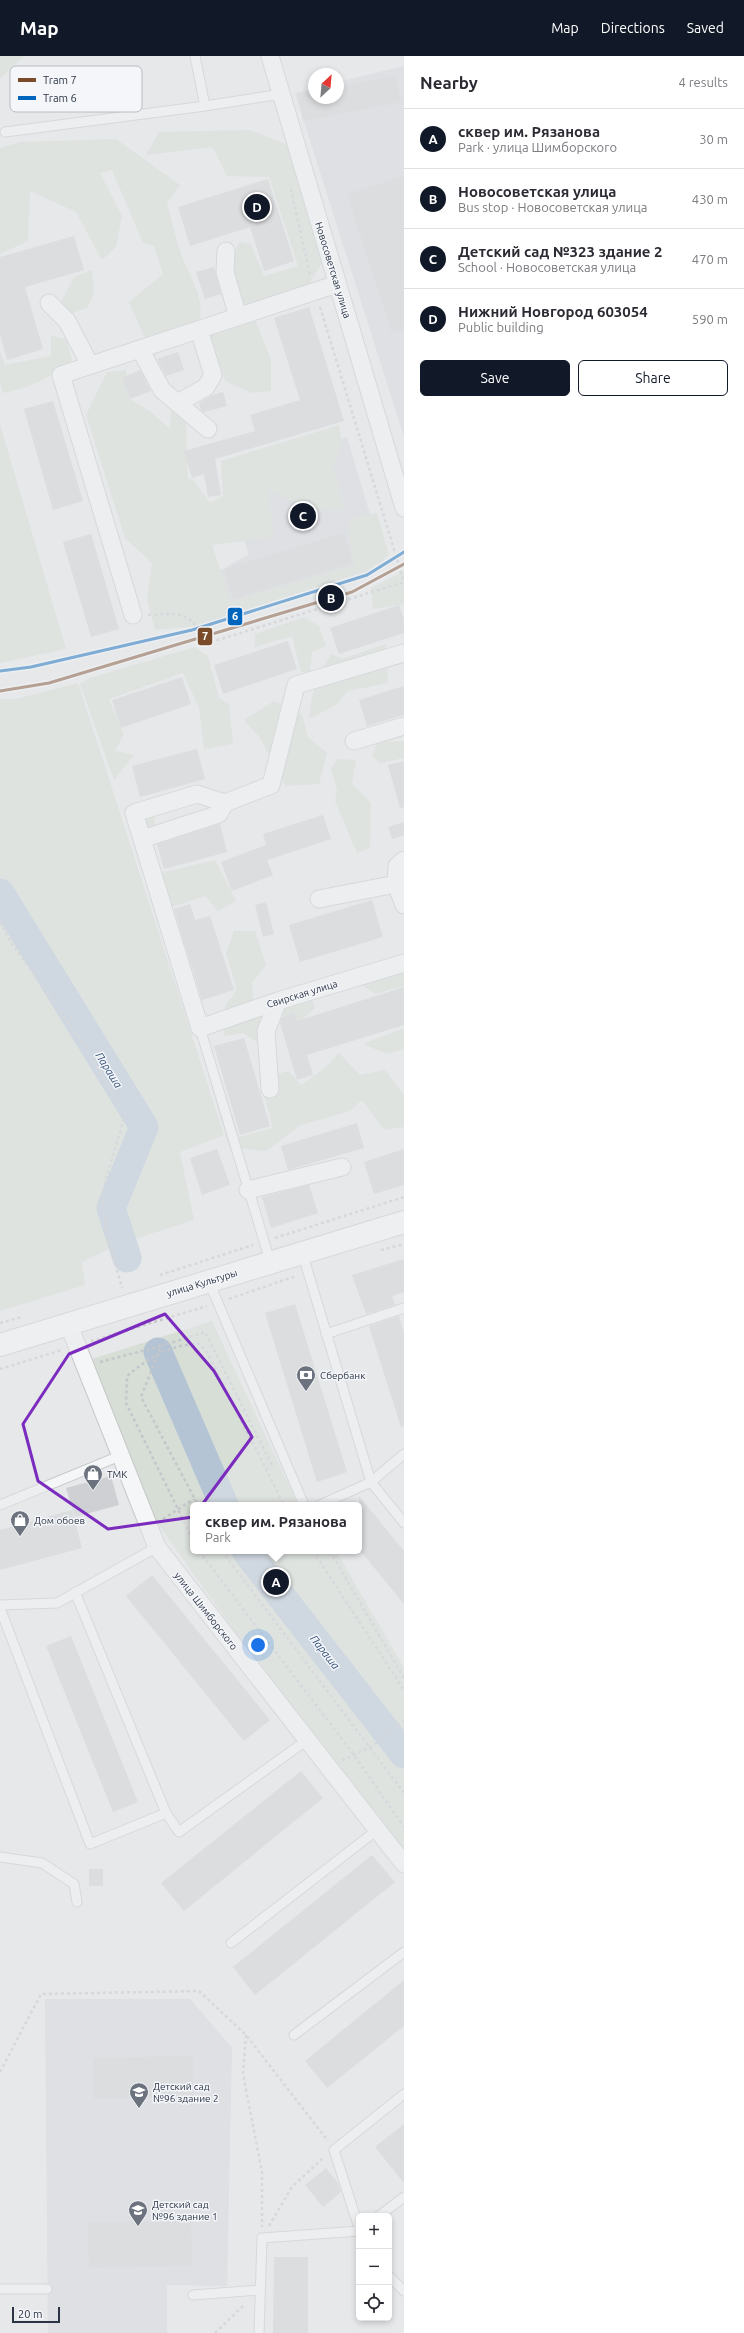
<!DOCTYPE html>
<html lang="en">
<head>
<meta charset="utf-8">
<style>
  :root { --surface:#fff; --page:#f7f7f7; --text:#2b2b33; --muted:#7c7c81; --line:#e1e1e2; --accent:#111827 }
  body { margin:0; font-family:Ubuntu,sans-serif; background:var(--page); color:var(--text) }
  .controls { position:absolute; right:12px; bottom:12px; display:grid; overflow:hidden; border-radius:6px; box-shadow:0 2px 6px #0003 }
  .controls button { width:36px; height:36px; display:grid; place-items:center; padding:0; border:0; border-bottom:1px solid var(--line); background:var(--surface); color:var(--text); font:20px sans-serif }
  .compass { position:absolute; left:308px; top:12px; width:36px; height:36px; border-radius:50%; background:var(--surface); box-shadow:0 2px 6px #0003; rotate:26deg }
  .scale { position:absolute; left:12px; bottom:10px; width:48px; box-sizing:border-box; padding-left:4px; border:2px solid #2b3445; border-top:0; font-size:11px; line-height:14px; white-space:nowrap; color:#2b3445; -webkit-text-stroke:3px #f4f6f9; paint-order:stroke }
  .you { position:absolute; left:258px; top:1589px; width:14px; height:14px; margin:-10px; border:3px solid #fff; border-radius:50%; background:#1a73e8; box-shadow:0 0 0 6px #1a73e833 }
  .badge { display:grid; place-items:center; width:26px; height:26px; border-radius:50%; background:var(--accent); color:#fff; font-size:13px; font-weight:700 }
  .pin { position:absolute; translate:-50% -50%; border:2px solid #fff; box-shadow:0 1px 4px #0006 }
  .popup { position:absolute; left:190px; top:1446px; width:172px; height:52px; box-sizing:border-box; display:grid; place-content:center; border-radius:6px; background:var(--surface); filter:drop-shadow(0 1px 3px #0005); font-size:13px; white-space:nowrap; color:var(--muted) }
  .popup b { font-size:15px; color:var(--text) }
  .popup::after { content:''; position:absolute; left:50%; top:100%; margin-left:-8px; border:8px solid transparent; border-top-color:var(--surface) }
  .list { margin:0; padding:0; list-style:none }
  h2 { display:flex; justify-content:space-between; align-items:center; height:52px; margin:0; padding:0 16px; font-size:17px }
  h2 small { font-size:13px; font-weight:400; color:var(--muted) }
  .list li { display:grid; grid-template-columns:26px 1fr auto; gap:12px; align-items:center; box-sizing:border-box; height:60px; padding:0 16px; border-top:1px solid var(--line) }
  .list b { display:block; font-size:15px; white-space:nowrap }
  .list p { margin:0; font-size:13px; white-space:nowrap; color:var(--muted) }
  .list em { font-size:13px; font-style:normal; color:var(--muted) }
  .actions { display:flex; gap:8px; padding:12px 16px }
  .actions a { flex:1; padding:9px 0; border:1px solid var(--accent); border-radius:6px; text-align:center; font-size:14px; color:var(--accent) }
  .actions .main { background:var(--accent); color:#fff }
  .icon { flex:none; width:22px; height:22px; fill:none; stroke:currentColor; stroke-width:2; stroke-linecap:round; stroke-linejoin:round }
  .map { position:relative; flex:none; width:404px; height:2277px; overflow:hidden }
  header { display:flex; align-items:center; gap:24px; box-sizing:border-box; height:56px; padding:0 20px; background:var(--accent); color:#fff }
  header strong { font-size:19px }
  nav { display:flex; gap:22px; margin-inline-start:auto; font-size:14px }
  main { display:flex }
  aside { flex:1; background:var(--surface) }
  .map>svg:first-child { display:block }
  .built { fill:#d4d7dd }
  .green { fill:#d6ded6 }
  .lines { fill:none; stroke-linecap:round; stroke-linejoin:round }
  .river { stroke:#b4c4d5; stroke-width:29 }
  .building { fill:#ced0d3 }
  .service-casing { stroke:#c4c6c8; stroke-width:11 }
  .minor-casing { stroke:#c4c6c8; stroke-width:19 }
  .secondary-casing { stroke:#c4c6c8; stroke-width:24 }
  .path { stroke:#c5c6ca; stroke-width:2.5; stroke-dasharray:3 3; stroke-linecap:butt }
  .service { stroke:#f5f6f7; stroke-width:9 }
  .minor { stroke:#f5f6f7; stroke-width:17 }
  .secondary { stroke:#f8f8f8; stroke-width:22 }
  .tram-1-casing { stroke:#f4f6f9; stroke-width:6 }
  .tram-2-casing { stroke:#f4f6f9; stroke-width:6 }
  .tram-1 { stroke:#7a4b2a; stroke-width:3 }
  .tram-2 { stroke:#0065bd; stroke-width:3 }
  .marked { fill:none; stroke:#7b2cbf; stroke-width:3; stroke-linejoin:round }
  .labels { text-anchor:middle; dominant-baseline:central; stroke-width:3; stroke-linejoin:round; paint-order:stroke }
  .street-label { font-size:10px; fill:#2b3445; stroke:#f4f6f9 }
  .poi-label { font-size:10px; fill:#2b3445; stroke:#f4f6f9; text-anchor:start }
  .water-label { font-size:11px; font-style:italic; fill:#34527a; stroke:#f4f6f9 }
  .key { fill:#f4f6f9; stroke:#b8bcc3; stroke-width:1 }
  .key-label { font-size:11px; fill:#2b3445 }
  .line-badge { stroke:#f4f6f9; stroke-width:1.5 }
  .badge-label { font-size:11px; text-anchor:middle; font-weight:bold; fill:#fff }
</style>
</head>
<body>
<header>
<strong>Map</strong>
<nav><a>Map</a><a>Directions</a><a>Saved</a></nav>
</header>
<main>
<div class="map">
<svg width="404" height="2277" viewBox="0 0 404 2277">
  <rect width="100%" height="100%" fill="#e6e8ea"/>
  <path class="built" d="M404,10v371l-109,-344 19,-5v10h24v-16z
    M347,381l37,125 -178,62 -13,-38 56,-32 -27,-75z
    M45,1943h145l42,49 -5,238 -60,-1v48h-119z"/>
  <path class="green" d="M0,0h24l-24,23z
    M250,74l37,15 36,116 -17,28 -50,15 -19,-1 -9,-35 11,-26 12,2 13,32 34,-10 -29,-89 -42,-1 -14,-29 -67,8 13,-23z
    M116,83l64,46 -13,18c5,17 8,34 14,51 8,23 25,43 18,69l-53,18 -17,-39 34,-28 -9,-28 -11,-3 -31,-73 -12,3 22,43 -6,31 -14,13 -26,-48 -46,-21 -2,50 -28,13v-106l20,-6z
    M92,214l2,24 -7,14 -17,6 -9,-12 13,-25z
    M255,264l16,39v32l-19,2 -27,-12 -15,-45 26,-13z
    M51,280l15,3 6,21c-20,17 -42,28 -69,33l-3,-10v-32l5,14 46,-9z
    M126,314l3,28 22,14 19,17 2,-33 13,-2 3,84 7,4 15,21 13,-7 -2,-35 118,-36 3,20 -9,20 12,46 -38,-2 -39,-20 6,48 -62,8 19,56 123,-36 -7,-38 4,-9 26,-5 12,42 -21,16 -171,55 -42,4 -8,-31 5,-36 -27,-25 -39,-123 21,-43z
    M0,368l66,225 -66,14z
    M404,515v38l-1,-5 -30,5 -2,-21z
    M304,561l15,9 7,20 -14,6 -2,20h-9l-9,-36 -37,11v-13z
    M386,588l2,39 -40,8 -12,14 -27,14c2,-24 7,-46 23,-65l10,5z
    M195,591l13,9 11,42 10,6 4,40 -29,5 -5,-41 -16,-35 -74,26 15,35 -9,17 19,4 -20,25 -34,-96 10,-6z
    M78,627l146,452 -44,17 14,68 -69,22 -12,-34 34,-81 -147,-237v-191h16z
    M274,645l28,13 6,23 19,16 -8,31 -33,2 -26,-48 -16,-18z
    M404,685v17l-23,5 -9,-6 5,-15z
    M337,703l19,1 -4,24 19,19 -1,45 -13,5 -22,-52 2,-11 -6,-21z
    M139,751l16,10 -2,28 7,28 55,-13 21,41 -18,10 -13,-15 -37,12 5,59 -49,-159z
    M0,843l142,229 -33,79 10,37 -37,18 3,23 -85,26z
    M234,875h21l11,34 -14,18 1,16 58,-2 4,11 -15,13 -21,-7 -19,30 -17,-11 -19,3 1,-30 12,-16 -11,-37z
    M399,914l5,4v14l-1,-2 -28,8 -17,-12z
    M404,972v21l-17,5 -24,-10z
    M339,997l21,22 25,-5 19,25v32l-20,3 -22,-30 -12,11 -49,14 -35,26 -37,-4 -25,-87 12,5 23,72 34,-9 -13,-49 28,-8 13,14 24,-17z
    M212,1265l85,182 13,2h-117v46h143l68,117v180l-59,-72 -13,-19 -89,-114 -88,-123 -16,-34 -47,-127z"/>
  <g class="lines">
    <path class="river" d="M0,837l144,234 -33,81 16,50
      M158,1296l66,153
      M246,1495l158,203"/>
  </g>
  <path class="building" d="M396,19l5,27 -98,19 -5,-27 16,-3v7h24v-11z
    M404,120v153l-12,4 -45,-139z
    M268,123l26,82 -30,10 -14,-44 -60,19 -12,-39z
    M74,180l10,34 -59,17 18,62 -36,11 -7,-26v-77z
    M214,211l7,27 -16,5 -9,-27z
    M309,251l35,114 -129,38 6,36 -13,2 -4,-23 -12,4 -8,-27 71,-20 -5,-16 50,-15 -26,-82z
    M178,296l6,18 -18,6 -9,-17z
    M140,314l11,21 -21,8 -8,-21z
    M223,336l4,14 -23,6 -3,-2 -2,-7 13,-8z
    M53,345l30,100 -30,9 -29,-101z
    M344,477l9,30 -120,36 -9,-30z
    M91,478l28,95 -28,8 -28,-95z
    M399,549l5,14v14l-65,21 -9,-26z
    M288,585l9,28 -74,25 -9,-29z
    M182,621l9,27 -70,24 -9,-28z
    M404,630v29l-37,11 -8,-26z
    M197,693l8,30 -65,18 -8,-31z
    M404,705v46l-4,1 -12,-43z
    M323,759l8,24 -64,21 6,15 -41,16 -11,-29 45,-17 -3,-11z
    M404,766v13l-12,4 -4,-12z
    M220,768l7,28 -63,17 -7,-25z
    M372,844l11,37 -83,25 -11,-37z
    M266,846l8,32 -11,3 -8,-32z
    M190,848l5,16 15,-4 24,74 -32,10 -28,-91z
    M404,931v38l-97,30 6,20 -16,5 -17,-57 2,-6 12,-4 3,8z
    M244,982l26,88 -30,9 -26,-89z
    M357,1067l7,25 -76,22 -7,-24z
    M217,1093l13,36 -28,10 -12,-37z
    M404,1093v36l-30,9 -10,-32z
    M309,1129l9,28 -47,15 -9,-31z
    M404,1203v33l-12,4 3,9 -29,9 -14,-39z
    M295,1248l52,168 -30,10 -52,-169z
    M399,1260l5,17v93l-3,1 -32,-101z
    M111,1420l8,29 -44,12 -9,-29z
    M359,1440l45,55v53l-45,-55z
    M72,1454l10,38 -82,22v-40z
    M152,1519l118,145 -26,21 -118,-145z
    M71,1580l67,166 -25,10 -67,-166z
    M301,1715l22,27 -139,113 -23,-28z
    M372,1799l23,27 -140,113 -22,-28z
    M89,1813h14v17h-14z
    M404,1924v46l-77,62 -22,-27z
    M193,2000v41l-99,2 -1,-41z
    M404,2068v59l-29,-36z
    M326,2112l12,15 3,9 -18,15 -18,-22z
    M191,2165l1,45 -103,2 -1,-46z
    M274,2201h34v76h-35z"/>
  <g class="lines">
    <defs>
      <path id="service" d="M195,0l10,50 76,-12
        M5,76l200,-26
        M200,972l70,233
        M302,1196l69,230 33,41
        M209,1226l95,223
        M326,1278l78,-26
        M0,1449l122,-50
        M320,1449l51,-23 33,-28
        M75,1536l91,221
        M0,1549l57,-2 100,-56
        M0,1552l90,236 76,-31 13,19 128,-92
        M0,1801l42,6 32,21 3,18
        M231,1887l146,-113
        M294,1979l110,-83
        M379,2160l25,-19
        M359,2172l-25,-78 70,-56
        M389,2220l15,15
        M0,2233h47
        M193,2239l66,-5
        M259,2277l3,-95 97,-7"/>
      <path id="minor" d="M270,0l134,452
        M226,195l-1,21 13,45
        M49,247l18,18 23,44
        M140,293l22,41 46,39
        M178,347l28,-16 7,-12 -14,-45
        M133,559l-72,-240 276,-91
        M404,597l-108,32 -25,100 -46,18 -6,11 -77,25 58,189 78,-27 126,-38
        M354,685l50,-15
        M142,783l-8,-26 63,-19 28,9
        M404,804l-7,6 -1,18 8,21
        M319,843l77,-15
        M270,1033l-4,-58 12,-30
        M248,1134l94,-23
        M68,1267l89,224 247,317"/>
      <path id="secondary" d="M0,1289l404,-123"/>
    </defs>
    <use href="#service" class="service-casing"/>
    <use href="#minor" class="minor-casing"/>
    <use href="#secondary" class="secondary-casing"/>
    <path class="path" d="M291,133l19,86
      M320,251l84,275
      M148,559c28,-1 39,-6 55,21l15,4 186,-58
      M0,866l10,19 73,102 42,72 -23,78 5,40 15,55
      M275,1182l129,-41
      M381,1194l23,-6
      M160,1219l93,-30
      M229,1243l67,-23
      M0,1267l22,-6
      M91,1285l116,-35
      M161,1290l44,-14 67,133
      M100,1306l61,-16 -20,51 57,108
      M0,1313l62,-19
      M163,1463l31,-20
      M193,1484l-67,-137 1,-27c23,-19 43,-32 73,-32l8,10 76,151
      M199,1495l155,204 50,72
      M222,1495l182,242
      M313,1495l91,139
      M330,1495l74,127
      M342,1704l29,-13 33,-26
      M246,1979l-3,39 19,98v55
      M0,2016l41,-78 158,-3 47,44 82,106
      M269,2170l23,-39 32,-30
      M215,2277l30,-29"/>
    <use href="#service" class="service"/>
    <use href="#minor" class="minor"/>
    <use href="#secondary" class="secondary"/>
    <defs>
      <path id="tram-1" d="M0,635l49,-8 303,-91 52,-28"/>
      <path id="tram-2" d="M0,615l31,-4 161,-37 175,-55 37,-23"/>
    </defs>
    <use href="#tram-1" class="tram-1-casing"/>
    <use href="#tram-2" class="tram-2-casing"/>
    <use href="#tram-1" class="tram-1"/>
    <use href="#tram-2" class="tram-2"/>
  </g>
  <path d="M0 0H404V2277H0ZM165,1258l49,57 38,66 -59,80 -85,12 -70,-48 -15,-57 46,-70z" fill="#e6e8ea" fill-opacity=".55" fill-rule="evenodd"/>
  <path class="marked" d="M165,1258l49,57 38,66 -59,80 -85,12 -70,-48 -15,-57 46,-70z"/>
  <defs>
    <symbol id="bank-pin" viewBox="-11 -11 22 30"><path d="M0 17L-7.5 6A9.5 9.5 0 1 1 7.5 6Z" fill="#6c737f" stroke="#f4f6f9"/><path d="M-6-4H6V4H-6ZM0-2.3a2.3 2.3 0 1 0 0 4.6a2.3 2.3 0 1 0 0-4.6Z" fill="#fff"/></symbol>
    <symbol id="shop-pin" viewBox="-11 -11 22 30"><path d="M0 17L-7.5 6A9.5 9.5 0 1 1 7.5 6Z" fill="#6c737f" stroke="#f4f6f9"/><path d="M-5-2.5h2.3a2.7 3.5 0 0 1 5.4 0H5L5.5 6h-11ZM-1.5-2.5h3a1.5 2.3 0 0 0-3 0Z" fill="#fff"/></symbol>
    <symbol id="school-pin" viewBox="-11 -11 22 30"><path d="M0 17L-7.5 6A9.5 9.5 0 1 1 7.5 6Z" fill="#6c737f" stroke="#f4f6f9"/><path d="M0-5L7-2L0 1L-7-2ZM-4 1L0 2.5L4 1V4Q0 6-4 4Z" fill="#fff"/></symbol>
  </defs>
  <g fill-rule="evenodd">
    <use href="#bank-pin" x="295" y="1308" width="22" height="30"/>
    <use href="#shop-pin" x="82" y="1407" width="22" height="30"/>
    <use href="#shop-pin" x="9" y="1453" width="22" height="30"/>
    <use href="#school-pin" x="128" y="2025" width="22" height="30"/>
    <use href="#school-pin" x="127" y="2143" width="22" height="30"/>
  </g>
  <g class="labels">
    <g class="street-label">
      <text transform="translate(333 214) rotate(73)">Новосоветская улица</text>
      <text transform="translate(302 938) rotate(-17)">Свирская улица</text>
      <text transform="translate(202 1227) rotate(-17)">улица Культуры</text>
      <text transform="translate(206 1555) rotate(52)">улица Шимборского</text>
    </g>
    <g class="poi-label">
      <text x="320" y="1319">Сбербанк</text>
      <text x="107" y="1418">ТМК</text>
      <text x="34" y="1464">Дом обоев</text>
      <text x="153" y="2030">Детский сад<tspan x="153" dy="12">№96 здание 2</tspan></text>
      <text x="152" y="2148">Детский сад<tspan x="152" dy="12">№96 здание 1</tspan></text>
    </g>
    <g class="water-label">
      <text transform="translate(109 1014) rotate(58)">Параша</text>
      <text transform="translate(325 1596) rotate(52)">Параша</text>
    </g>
  </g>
  <rect x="10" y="10" width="132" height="46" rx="6" class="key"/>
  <rect x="18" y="22" width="18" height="4" fill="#7a4b2a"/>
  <rect x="18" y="40" width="18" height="4" fill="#0065bd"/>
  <g class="key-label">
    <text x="43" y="28">Tram 7</text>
    <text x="43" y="46">Tram 6</text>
  </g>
  <g class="line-badge">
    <rect x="227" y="551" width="16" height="19" rx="4" fill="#0065bd"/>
    <rect x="197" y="571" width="16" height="19" rx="4" fill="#7a4b2a"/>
  </g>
  <g class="badge-label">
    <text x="235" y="564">6</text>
    <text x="205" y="584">7</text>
  </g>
</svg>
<div class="controls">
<button>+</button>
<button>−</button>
<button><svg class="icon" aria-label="locate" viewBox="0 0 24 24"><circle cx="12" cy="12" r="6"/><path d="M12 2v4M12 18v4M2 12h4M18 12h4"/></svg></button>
</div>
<svg class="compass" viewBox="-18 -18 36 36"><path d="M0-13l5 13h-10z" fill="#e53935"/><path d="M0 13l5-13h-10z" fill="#7c7c81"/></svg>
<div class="scale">20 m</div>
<div class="you"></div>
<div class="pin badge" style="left:276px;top:1526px">A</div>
<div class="popup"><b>сквер им. Рязанова</b>Park</div>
<div class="pin badge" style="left:331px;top:542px">B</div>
<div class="pin badge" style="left:303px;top:460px">C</div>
<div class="pin badge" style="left:257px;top:151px">D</div>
</div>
<aside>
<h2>Nearby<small>4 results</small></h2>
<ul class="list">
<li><span class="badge">A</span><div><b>сквер им. Рязанова</b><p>Park · улица Шимборского</p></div><em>30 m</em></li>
<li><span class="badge">B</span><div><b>Новосоветская улица</b><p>Bus stop · Новосоветская улица</p></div><em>430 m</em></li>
<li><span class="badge">C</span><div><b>Детский сад №323 здание 2</b><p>School · Новосоветская улица</p></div><em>470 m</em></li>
<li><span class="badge">D</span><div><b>Нижний Новгород 603054</b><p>Public building</p></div><em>590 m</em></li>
</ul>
<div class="actions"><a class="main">Save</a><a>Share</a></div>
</aside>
</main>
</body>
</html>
